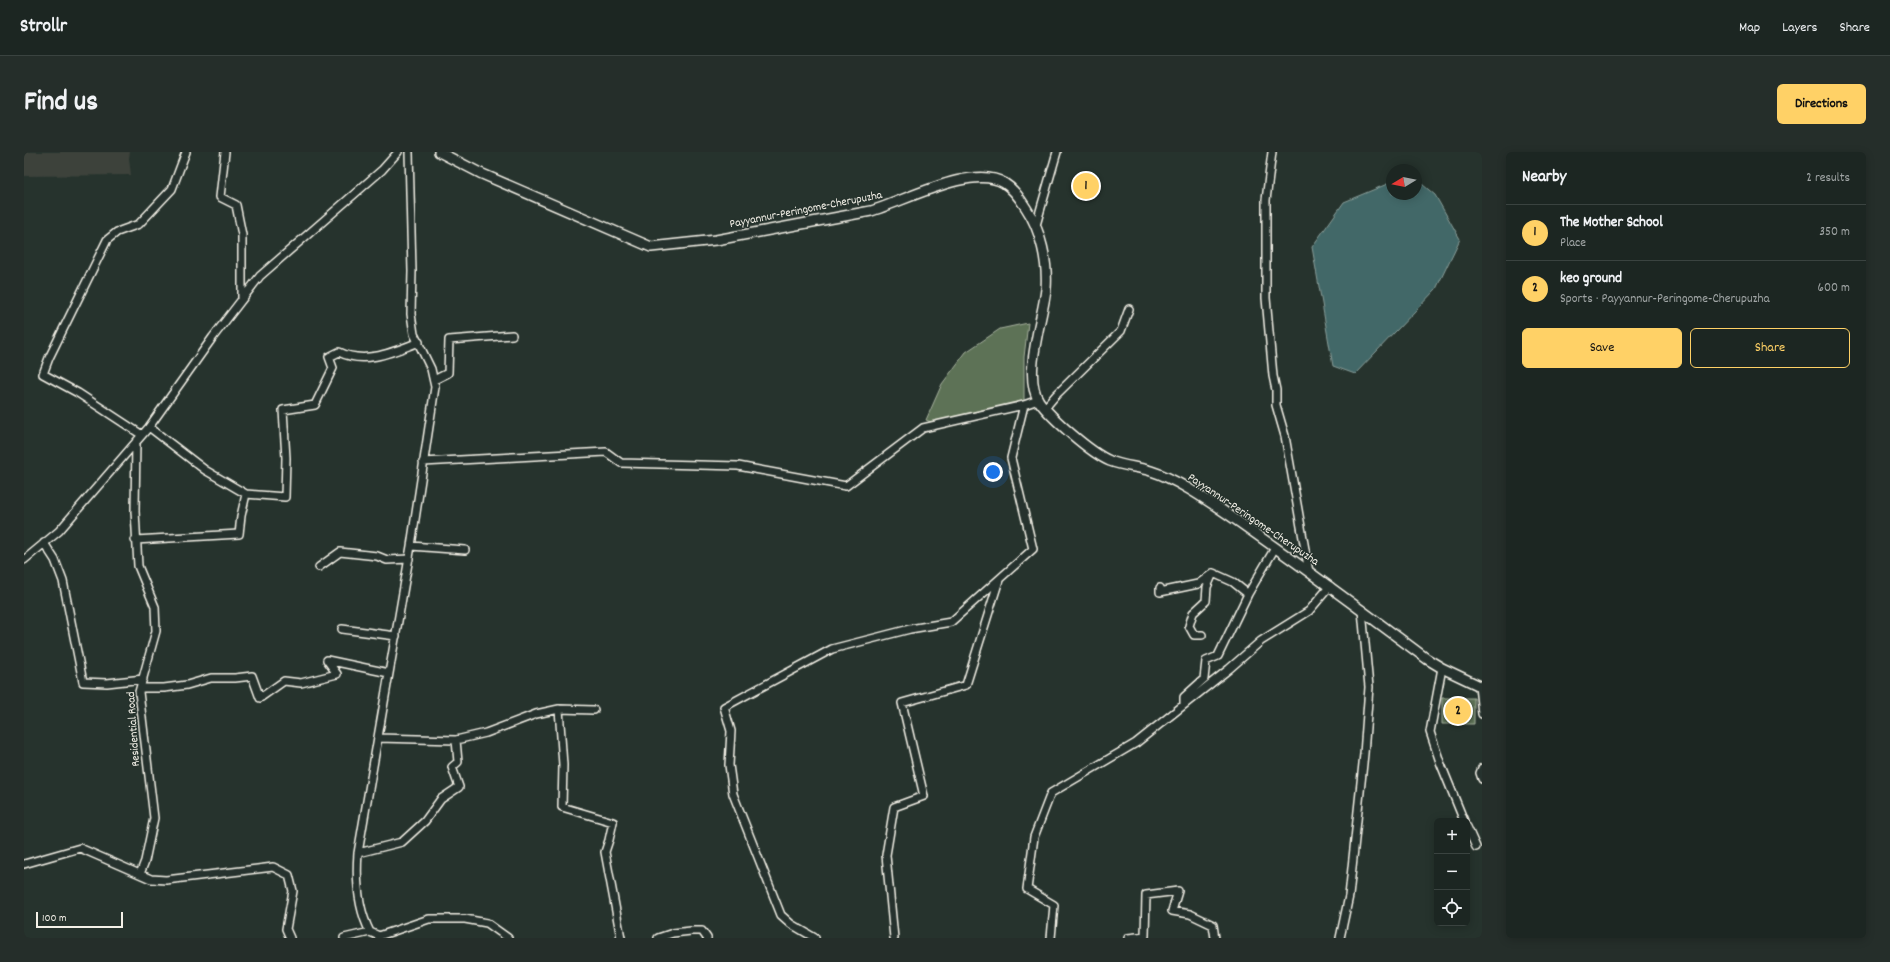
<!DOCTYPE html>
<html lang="en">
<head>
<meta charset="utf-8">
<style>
  :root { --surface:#1c2622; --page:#252e2a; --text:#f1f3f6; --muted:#a0a5a5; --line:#3a4340; --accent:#ffd166 }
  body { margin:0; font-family:Dekko,sans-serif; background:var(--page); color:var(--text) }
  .controls { position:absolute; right:12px; bottom:12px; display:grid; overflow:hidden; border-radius:6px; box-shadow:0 2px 10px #0003 }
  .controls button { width:36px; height:36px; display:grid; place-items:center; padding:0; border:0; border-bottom:1px solid var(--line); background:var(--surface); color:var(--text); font:20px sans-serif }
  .compass { position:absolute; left:1362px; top:12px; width:36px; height:36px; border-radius:50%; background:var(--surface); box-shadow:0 2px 10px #0003; rotate:260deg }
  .scale { position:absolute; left:12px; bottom:10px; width:87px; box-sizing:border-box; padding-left:4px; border:2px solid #f4f1e8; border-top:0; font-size:11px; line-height:14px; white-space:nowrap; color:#f4f1e8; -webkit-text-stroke:3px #26332d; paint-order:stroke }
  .you { position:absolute; left:969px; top:320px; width:14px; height:14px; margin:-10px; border:3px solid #fff; border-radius:50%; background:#1a73e8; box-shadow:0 0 0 6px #1a73e833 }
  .badge { display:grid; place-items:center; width:26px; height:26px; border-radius:50%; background:var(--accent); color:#111; font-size:13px; font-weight:700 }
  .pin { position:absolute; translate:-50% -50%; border:2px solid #fff; box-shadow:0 1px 4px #0006 }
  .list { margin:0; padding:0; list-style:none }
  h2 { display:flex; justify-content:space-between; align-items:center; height:52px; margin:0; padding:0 16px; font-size:17px }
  h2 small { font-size:13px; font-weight:400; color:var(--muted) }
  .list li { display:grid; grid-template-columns:26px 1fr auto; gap:12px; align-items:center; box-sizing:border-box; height:56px; padding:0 16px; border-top:1px solid var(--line) }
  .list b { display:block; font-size:15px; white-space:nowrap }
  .list p { margin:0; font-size:13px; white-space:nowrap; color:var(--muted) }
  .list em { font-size:13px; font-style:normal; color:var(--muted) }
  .actions { display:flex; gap:8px; padding:12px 16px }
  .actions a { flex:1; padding:9px 0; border:1px solid var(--accent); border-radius:6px; text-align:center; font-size:14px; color:var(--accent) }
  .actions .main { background:var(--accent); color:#111 }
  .icon { flex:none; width:22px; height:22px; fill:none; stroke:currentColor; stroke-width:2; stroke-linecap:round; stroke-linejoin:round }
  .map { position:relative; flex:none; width:1458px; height:786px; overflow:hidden; border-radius:6px }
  header { display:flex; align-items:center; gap:24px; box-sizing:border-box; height:56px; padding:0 20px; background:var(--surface); border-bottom:1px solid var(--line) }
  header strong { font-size:19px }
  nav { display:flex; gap:22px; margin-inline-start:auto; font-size:14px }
  .intro { display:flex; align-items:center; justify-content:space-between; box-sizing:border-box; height:96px; padding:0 24px }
  h1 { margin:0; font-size:28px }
  .button { padding:10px 18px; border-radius:6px; background:var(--accent); color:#111; font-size:14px; font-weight:700 }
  main { display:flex; gap:24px; padding:0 24px }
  aside { flex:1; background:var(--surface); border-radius:6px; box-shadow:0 2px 10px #0003 }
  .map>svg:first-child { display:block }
  .built { fill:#3c423b }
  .green { fill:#5d7256; stroke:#a8b29f }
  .water { fill:#436867; stroke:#8a9f9b }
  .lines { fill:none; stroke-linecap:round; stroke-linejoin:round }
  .minor-casing { stroke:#f4f1e8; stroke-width:10 }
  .secondary-casing { stroke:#f4f1e8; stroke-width:12 }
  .minor { stroke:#26332d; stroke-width:7 }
  .secondary { stroke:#26332d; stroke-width:9 }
  .labels { text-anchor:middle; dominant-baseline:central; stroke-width:3; stroke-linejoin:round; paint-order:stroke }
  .street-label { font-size:12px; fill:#f4f1e8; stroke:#26332d }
</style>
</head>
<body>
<header>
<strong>Strollr</strong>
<nav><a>Map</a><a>Layers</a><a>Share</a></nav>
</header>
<div class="intro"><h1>Find us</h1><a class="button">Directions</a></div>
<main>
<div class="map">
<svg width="1458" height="786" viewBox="0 0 1458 786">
  <rect width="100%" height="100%" fill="#26332d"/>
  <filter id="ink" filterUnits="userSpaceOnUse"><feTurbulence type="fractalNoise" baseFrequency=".025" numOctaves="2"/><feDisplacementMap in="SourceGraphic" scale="8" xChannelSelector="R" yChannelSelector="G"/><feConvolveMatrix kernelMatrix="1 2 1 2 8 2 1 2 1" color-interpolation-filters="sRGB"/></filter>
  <g filter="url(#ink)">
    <path class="built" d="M0,0h106l-1,6 2,17 -107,1z"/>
    <path class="green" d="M1004,171l-4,34v45l-93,20 -5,-2 16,-36 24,-32 34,-23z
      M1418,546h32v26h-32z"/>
    <path class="water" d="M1392,27l19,16 25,44 -24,50 -81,85 -22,-8 -21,-119 32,-45 48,-20v12h24z"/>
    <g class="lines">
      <defs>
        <path id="minor" d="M201,0l-5,45 16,8 6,30v64
          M1248,0l-6,48v98l7,78 3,14v15l9,31 24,136
          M1012,73l21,-73
          M410,228l14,-7 1,-33 63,-5
          M1021,256l11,-13 65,-64 8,-22
          M125,275l56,43 41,24 39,3 1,-39 -3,-48 32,-5 18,-37 -4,-11 10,-5c26,13 54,0 80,-10
          M118,283l-64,-42 -35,-19 6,-16 58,-118 10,-8 22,-8 33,-35 14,-37
          M112,290l-1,69 3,55 17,41 1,24 -17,61 15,126 -9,43 -5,13
          M399,310l183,-10 15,11 117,3 108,20 77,-58 101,-23 14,-5
          M111,388l104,-6 2,-18 5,-22
          M20,391l11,17 8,21 20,101 24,1 36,-4
          M387,394l54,4
          M0,408l35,-29 90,-104 64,-90 47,-61 122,-106 16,-18
          M295,415l21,-15 37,4 10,4 22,-1
          M1136,436v4l38,-8 15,-11 20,9 15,12
          M318,477l54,7
          M1178,483h-8l-5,-9 4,-13 13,-12 1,-14 6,-14
          M1418,516l-12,64 10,30 24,59
          M1455,534l3,28
          M117,536h23l23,-3 24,-7h24l17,-2 8,22 24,-17 17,2 36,-9 -10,-14 62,13
          M1160,552v-7l20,-18 2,-18 12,-5 30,-62 27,-46
          M535,557l4,56 -1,42 51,15 -4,18 -4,12 16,86
          M354,586l78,2
          M1458,616l-2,5 2,6
          M1443,675l9,20
          M334,701l44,-11 23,-21 16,-22 18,-12 -7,-20 6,-5 -2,-22 30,-7 50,-19 23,-5 35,1
          M0,712l56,-16 71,31 15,1 107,-13 16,8 4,16 -7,38 4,9
          M355,784l50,-17h36l22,4 21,15
          M320,786l26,-6
          M355,786v-2l-9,-4c-12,-23 -14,-53 -12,-79l53,-307 24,-159 -4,-18 -17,-35 -3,-20 1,-43 -3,-119
          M634,786l15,-5 18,-2h11l5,7
          M791,786l-24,-14 -10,-9 -48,-121 -4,-29 2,-34 -7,-24 108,-58 78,-20 41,-7 82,-73 -22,-91 13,-53
          M870,786l-8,-83 8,-48 30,-11 -22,-93 64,-18 33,-105
          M1027,786l3,-33 -27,-16 7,-52 17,-44 85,-50 93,-74 32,-28 48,-30 21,-25
          M1104,786l17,-2 1,-41 32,-4 -6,20 18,3 23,11 2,13
          M1316,786l9,-42 15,-142 5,-67 -7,-77"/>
        <path id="secondary" d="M415,0l41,21 171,74 65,-7 155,-29c32,-9 102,-48 133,-28 10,6 16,16 22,25 15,22 22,55 20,81 -3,30 -24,86 -7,112 12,17 52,52 71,60 13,5 28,6 41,10 13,4 26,11 38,18 29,17 57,38 84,57 52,37 103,75 154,113l15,9 40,19"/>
      </defs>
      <use href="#minor" class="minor-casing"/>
      <use href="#secondary" class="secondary-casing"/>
      <use href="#minor" class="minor"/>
      <use href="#secondary" class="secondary"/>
    </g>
  </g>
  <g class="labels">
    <g class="street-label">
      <text transform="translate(782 58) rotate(-11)">Payyannur-Peringome-Cherupuzha</text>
      <text transform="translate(1229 368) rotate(34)">Payyannur-Peringome-Cherupuzha</text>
      <text transform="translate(110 577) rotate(-94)">Residential Road</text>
    </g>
  </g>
</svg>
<div class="controls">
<button>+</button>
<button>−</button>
<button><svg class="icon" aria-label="locate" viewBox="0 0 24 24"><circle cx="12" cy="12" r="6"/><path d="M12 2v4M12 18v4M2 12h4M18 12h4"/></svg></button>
</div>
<svg class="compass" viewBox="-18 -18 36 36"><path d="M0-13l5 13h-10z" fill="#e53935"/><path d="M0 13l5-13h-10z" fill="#a0a5a5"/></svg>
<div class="scale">100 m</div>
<div class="you"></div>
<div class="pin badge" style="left:1062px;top:34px">1</div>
<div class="pin badge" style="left:1434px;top:559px">2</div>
</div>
<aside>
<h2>Nearby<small>2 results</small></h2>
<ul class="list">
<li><span class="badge">1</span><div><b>The Mother School</b><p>Place</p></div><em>350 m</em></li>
<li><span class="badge">2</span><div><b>keo ground</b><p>Sports · Payyannur-Peringome-Cherupuzha</p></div><em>600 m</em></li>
</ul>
<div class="actions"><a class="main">Save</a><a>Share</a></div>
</aside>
</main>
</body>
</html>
